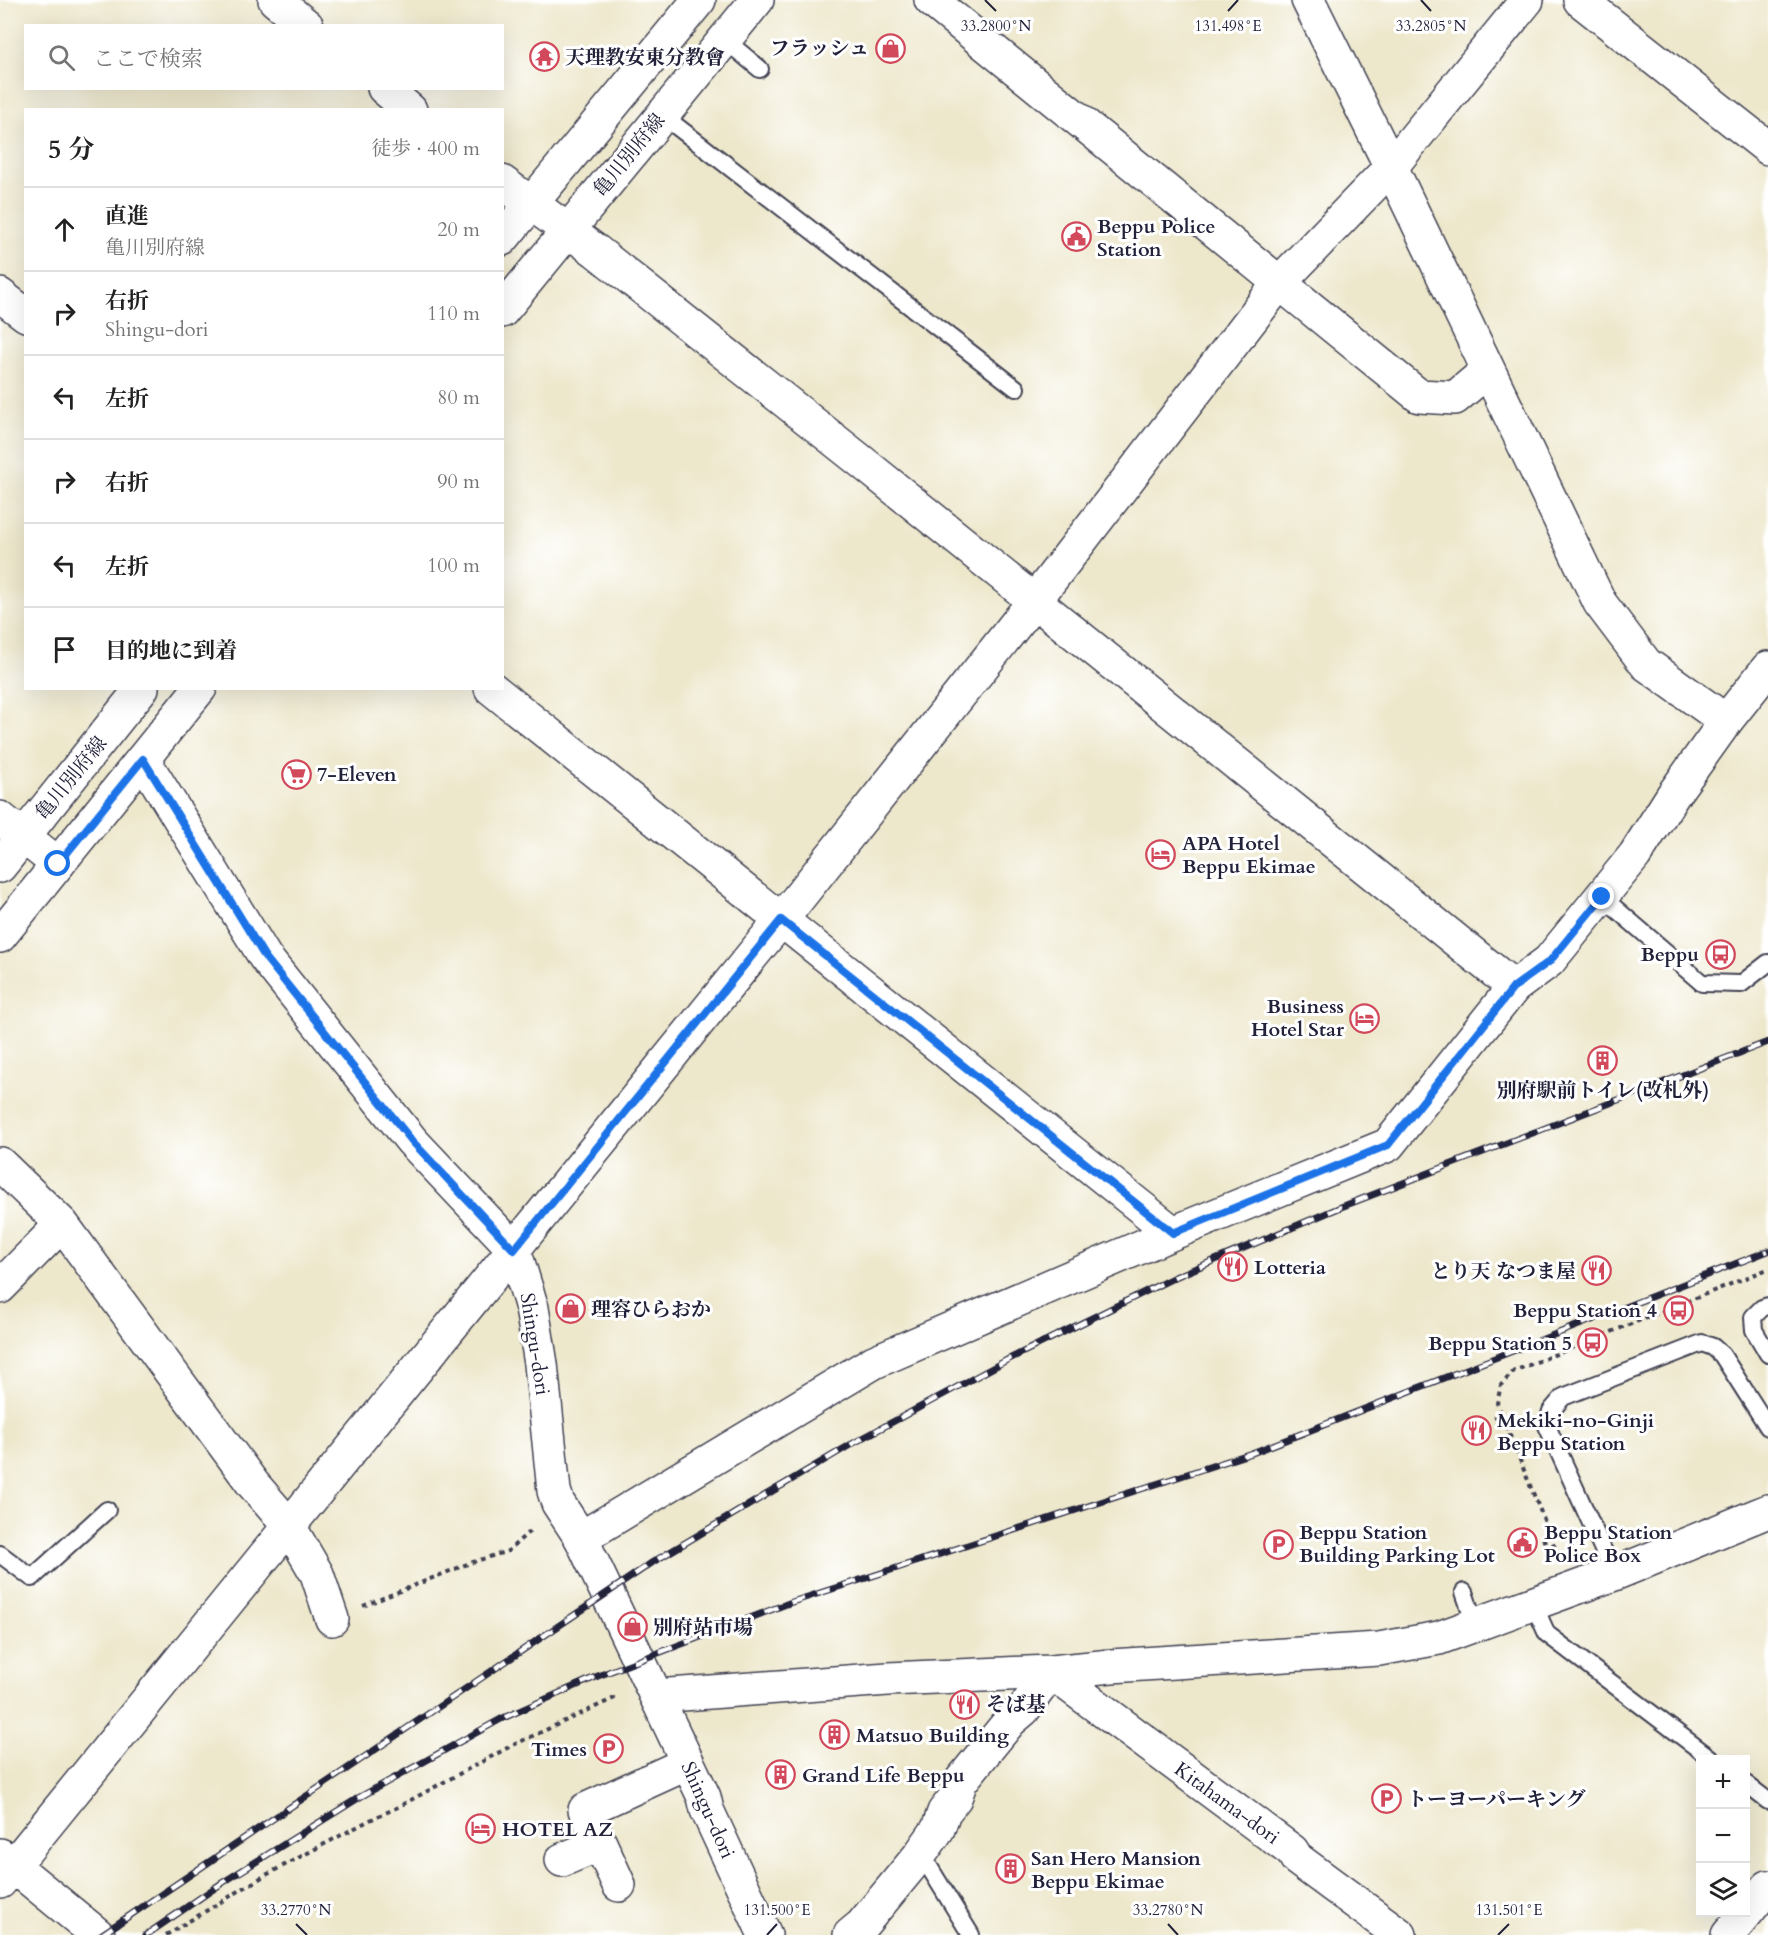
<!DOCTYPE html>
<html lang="ja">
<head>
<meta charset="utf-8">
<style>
  :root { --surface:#fff; --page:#f2f2f2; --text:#222; --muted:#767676; --line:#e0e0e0 }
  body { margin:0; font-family:Cardo,"Noto Serif JP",serif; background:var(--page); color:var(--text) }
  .controls { position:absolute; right:18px; bottom:18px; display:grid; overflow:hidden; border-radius:0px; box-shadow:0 6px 24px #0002 }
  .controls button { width:54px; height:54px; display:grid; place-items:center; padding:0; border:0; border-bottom:2px solid var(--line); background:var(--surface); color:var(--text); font:30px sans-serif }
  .stop { position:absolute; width:18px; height:18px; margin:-14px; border:4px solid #1a73e8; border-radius:50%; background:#fff }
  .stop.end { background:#1a73e8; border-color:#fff; box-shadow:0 2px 6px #0008 }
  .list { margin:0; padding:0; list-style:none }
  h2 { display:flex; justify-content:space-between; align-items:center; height:78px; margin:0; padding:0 24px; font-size:26px }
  h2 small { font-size:20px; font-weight:400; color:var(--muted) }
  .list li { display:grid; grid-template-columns:39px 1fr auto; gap:18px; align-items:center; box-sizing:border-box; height:84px; padding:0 24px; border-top:2px solid var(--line) }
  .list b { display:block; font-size:22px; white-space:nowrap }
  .list p { margin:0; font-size:20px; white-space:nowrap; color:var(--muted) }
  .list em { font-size:20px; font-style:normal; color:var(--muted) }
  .icon { flex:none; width:33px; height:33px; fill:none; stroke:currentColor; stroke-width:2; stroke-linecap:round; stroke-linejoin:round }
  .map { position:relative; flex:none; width:1768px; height:1935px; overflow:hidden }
  .search { position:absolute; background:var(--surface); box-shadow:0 6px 24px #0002; left:24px; top:24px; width:480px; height:66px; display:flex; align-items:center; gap:15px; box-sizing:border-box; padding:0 21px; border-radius:0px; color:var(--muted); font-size:22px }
  .panel { position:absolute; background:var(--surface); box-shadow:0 6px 24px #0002; left:24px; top:108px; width:480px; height:582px; border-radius:0px }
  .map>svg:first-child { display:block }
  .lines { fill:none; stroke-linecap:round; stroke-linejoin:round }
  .lane-casing { stroke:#404051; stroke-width:20 }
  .street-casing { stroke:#404051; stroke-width:36 }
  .secondary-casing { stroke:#404051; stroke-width:36 }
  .path { stroke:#404051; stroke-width:4; stroke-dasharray:4.5 4.5; stroke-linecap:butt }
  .lane { stroke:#fff; stroke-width:16 }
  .street { stroke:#fff; stroke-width:33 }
  .secondary { stroke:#fff; stroke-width:33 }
  .rail-casing { stroke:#22223b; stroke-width:7 }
  .rail { stroke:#fff; stroke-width:4.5; stroke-dasharray:14; stroke-linecap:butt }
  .route { stroke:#1a73e8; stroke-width:8 }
  .ticks { fill:none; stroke:#22223b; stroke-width:2 }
  .labels { text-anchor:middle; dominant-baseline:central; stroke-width:6; stroke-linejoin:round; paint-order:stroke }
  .poi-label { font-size:20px; font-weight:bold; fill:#22223b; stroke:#fff; text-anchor:start }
  .street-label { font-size:20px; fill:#22223b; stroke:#fff }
  .ticks-label { font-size:15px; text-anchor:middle; fill:#22223b; stroke:#fff; stroke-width:6; stroke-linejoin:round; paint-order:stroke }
</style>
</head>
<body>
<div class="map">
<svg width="1768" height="1935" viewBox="0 0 1768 1935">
  <rect width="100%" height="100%" fill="#fff"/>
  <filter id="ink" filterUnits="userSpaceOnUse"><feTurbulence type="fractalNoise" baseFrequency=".0167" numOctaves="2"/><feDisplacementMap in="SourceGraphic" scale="12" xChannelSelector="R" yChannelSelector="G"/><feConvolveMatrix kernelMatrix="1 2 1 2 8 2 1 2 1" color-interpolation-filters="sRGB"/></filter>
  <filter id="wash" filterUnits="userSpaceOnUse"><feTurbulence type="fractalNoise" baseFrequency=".008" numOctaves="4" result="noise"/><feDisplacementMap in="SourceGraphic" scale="24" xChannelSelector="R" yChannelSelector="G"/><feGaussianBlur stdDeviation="1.35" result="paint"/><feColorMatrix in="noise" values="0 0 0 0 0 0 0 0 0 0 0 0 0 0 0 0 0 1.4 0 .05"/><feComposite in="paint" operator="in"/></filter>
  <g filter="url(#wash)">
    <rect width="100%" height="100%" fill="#ede7cb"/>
  </g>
  <g filter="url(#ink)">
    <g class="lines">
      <defs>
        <path id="lane" d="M724,39l36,30
          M662,115l354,273
          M1602,897l100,86 39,1 27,-21
          M1768,1306l-6,2 -9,9 1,13 14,24
          M0,1554l32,24 75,-68
          M1614,1574l-67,-148 4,-15 12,-14 139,-54 11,4 9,8 46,72
          M1464,1592l11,32
          M1533,1603l14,31 166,126
          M1746,1784l22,17
          M920,1852l51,83"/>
        <path id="street" d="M275,0l32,26
          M931,0l488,396 36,2 32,-27
          M1580,0l188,148
          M384,88l26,22
          M502,182l94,69 266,211 652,525
          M0,295l26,20
          M491,688l682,545
          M143,759l122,198 147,184 102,108 18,59 9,56 13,127 4,12 23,35 293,-176 299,-129 215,-88 126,-158 35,-26 86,-106 38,-60 53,-74 42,-53
          M0,818l58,46
          M0,1164l62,60 191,260 36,42 28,48 15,45
          M0,1287l62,-63
          M656,1696l48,101 3,13 58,125
          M0,1855l98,80
          M562,1860l38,-16
          M0,1882l781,-962 254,-320 245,-318 111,-115 136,-167
          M619,1885l-34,-75 103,-47
          M850,1935l12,-10 57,-69 19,-27 6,-17 11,-14 6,-17 49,-60 13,-11 28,-38 241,179 5,8 103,76
          M1728,1935l40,-48"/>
        <path id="secondary" d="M1308,0l83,167 209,436 46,61 80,57
          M502,239l197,-239
          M502,311l255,-311
          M0,866l142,-178
          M0,936l200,-248
          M581,1538l75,158 232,-17 163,-7 60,-6 268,-17 60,-11 175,-64 154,-63"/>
      </defs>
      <use href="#lane" class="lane-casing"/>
      <use href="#street" class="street-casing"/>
      <use href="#secondary" class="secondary-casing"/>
      <path class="path" d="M1494,1418l8,-3
        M1542,1541l9,-3
        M1558,1555l-61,-152 4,-18 13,-14 254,-102
        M363,1606l107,-43 38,-12 24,-22
        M166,1935l98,-59 106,-56 24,-11 117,-63 108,-50"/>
      <use href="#lane" class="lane"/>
      <use href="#street" class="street"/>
      <use href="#secondary" class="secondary"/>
      <defs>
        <path id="rail" d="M101,1935l552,-373 197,-117 157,-85 168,-83 166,-70 427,-165
          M146,1935l76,-52 138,-86 141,-78 97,-43 191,-73 463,-150 516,-202"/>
      </defs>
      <use href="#rail" class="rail-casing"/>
      <use href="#rail" class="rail"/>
    </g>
  </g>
  <g class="lines" filter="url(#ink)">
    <path class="route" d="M58,864l85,-105 122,198 147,184 102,109 267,-330 392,313 215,-88 126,-158 36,-26 52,-64"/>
  </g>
  <path class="ticks" d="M985,0l11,11M1421,0l10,11M1228,11l10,-11M296,1924l11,11M1168,1924l10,11M767,1935l10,-11M1498,1935l11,-11"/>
  <defs>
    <symbol id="shop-ring" viewBox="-11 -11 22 22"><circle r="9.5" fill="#fff" stroke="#d1495b" stroke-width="1.5"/><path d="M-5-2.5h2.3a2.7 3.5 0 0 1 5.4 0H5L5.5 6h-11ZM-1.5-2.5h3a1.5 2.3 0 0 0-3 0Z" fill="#d1495b"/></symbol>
    <symbol id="temple-ring" viewBox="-11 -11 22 22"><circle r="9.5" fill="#fff" stroke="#d1495b" stroke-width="1.5"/><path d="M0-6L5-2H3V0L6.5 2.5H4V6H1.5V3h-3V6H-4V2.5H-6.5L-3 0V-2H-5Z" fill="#d1495b"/></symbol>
    <symbol id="civic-ring" viewBox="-11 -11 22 22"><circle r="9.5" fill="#fff" stroke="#d1495b" stroke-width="1.5"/><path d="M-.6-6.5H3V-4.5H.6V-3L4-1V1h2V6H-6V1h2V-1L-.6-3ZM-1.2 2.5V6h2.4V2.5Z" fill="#d1495b"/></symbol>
    <symbol id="supermarket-ring" viewBox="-11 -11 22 22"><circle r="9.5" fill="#fff" stroke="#d1495b" stroke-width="1.5"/><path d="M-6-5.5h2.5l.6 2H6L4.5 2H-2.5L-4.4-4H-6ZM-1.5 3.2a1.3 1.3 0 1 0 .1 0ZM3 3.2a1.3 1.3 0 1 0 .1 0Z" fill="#d1495b"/></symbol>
    <symbol id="hotel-ring" viewBox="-11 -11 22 22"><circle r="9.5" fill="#fff" stroke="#d1495b" stroke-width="1.5"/><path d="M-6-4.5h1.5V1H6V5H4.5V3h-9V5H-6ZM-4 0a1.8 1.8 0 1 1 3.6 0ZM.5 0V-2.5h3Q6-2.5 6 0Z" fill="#d1495b"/></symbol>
    <symbol id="bus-ring" viewBox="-11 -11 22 22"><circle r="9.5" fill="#fff" stroke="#d1495b" stroke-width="1.5"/><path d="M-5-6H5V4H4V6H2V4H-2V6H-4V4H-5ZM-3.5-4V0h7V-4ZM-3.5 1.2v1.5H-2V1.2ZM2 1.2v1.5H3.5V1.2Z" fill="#d1495b"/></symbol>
    <symbol id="building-ring" viewBox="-11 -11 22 22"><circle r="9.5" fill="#fff" stroke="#d1495b" stroke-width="1.5"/><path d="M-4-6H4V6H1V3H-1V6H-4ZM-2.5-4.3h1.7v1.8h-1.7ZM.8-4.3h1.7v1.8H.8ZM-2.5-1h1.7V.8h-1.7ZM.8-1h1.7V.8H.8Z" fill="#d1495b"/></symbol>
    <symbol id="restaurant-ring" viewBox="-11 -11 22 22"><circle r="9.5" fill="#fff" stroke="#d1495b" stroke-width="1.5"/><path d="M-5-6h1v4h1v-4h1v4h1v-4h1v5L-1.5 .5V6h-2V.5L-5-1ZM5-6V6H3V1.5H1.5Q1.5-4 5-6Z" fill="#d1495b"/></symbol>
    <symbol id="parking-ring" viewBox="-11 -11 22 22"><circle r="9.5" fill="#fff" stroke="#d1495b" stroke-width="1.5"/><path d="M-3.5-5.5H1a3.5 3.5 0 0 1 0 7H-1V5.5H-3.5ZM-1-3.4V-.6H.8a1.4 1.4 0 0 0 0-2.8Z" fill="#d1495b"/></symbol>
  </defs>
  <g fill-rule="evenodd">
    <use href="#shop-ring" x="874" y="32" width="33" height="33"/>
    <use href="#temple-ring" x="528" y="40" width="33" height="33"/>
    <use href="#civic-ring" x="1060" y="220" width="33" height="33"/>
    <use href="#supermarket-ring" x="280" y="758" width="33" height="33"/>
    <use href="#hotel-ring" x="1144" y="838" width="33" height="33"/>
    <use href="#bus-ring" x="1704" y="938" width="33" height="33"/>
    <use href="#hotel-ring" x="1348" y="1002" width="33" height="33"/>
    <use href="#building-ring" x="1586" y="1044" width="33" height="33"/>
    <use href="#restaurant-ring" x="1216" y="1250" width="33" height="33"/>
    <use href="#restaurant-ring" x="1580" y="1254" width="33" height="33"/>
    <use href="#shop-ring" x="554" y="1292" width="33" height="33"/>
    <use href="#bus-ring" x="1662" y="1294" width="33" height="33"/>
    <use href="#bus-ring" x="1576" y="1326" width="33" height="33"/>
    <use href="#restaurant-ring" x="1460" y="1414" width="33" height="33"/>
    <use href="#civic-ring" x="1506" y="1526" width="33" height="33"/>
    <use href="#parking-ring" x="1262" y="1528" width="33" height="33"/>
    <use href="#shop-ring" x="616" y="1610" width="33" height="33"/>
    <use href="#restaurant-ring" x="948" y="1688" width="33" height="33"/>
    <use href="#building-ring" x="818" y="1718" width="33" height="33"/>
    <use href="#parking-ring" x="592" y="1732" width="33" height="33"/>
    <use href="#building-ring" x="764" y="1758" width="33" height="33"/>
    <use href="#parking-ring" x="1370" y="1782" width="33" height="33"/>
    <use href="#hotel-ring" x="464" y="1812" width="33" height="33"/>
    <use href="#building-ring" x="994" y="1852" width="33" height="33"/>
  </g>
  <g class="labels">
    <g class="poi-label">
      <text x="869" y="48" text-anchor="end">フラッシュ</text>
      <text x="565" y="57">天理教安東分教會</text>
      <text x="1097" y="226">Beppu Police<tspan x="1097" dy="23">Station</tspan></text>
      <text x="317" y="774">7-Eleven</text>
      <text x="1182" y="843">APA Hotel<tspan x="1182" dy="23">Beppu Ekimae</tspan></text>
      <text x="1699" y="954" text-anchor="end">Beppu</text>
      <text x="1344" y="1006" text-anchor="end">Business<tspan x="1344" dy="23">Hotel Star</tspan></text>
      <text x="1603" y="1090" text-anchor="middle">別府駅前トイレ(改札外)</text>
      <text x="1254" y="1267">Lotteria</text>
      <text x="1576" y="1271" text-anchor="end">とり天 なつま屋</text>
      <text x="591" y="1309">理容ひらおか</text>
      <text x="1657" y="1310" text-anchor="end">Beppu Station 4</text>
      <text x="1572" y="1343" text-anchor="end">Beppu Station 5</text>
      <text x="1497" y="1420">Mekiki-no-Ginji<tspan x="1497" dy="23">Beppu Station</tspan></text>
      <text x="1299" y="1532">Beppu Station<tspan x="1299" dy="23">Building Parking Lot</tspan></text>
      <text x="1544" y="1532">Beppu Station<tspan x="1544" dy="23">Police Box</tspan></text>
      <text x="653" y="1627">別府站市場</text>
      <text x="986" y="1704">そば基</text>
      <text x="856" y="1735">Matsuo Building</text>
      <text x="587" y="1749" text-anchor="end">Times</text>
      <text x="802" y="1775">Grand Life Beppu</text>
      <text x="1407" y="1799">トーヨーパーキング</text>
      <text x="502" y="1829">HOTEL AZ</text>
      <text x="1031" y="1858">San Hero Mansion<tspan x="1031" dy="23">Beppu Ekimae</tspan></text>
    </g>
    <g class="street-label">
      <text transform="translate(629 155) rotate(-51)">亀川別府線</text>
      <text transform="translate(71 778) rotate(-51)">亀川別府線</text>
      <text transform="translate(535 1344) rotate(81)">Shingu-dori</text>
      <text transform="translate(1227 1803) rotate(36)">Kitahama-dori</text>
      <text transform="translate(708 1810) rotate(66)">Shingu-dori</text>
    </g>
  </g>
  <g class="ticks-label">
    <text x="996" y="31">33.2800°N</text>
    <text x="1228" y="31">131.498°E</text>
    <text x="1431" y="31">33.2805°N</text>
    <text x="296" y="1915">33.2770°N</text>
    <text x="777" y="1915">131.500°E</text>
    <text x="1168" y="1915">33.2780°N</text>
    <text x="1509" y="1915">131.501°E</text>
  </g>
</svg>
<div class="controls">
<button>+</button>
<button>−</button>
<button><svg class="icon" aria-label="layers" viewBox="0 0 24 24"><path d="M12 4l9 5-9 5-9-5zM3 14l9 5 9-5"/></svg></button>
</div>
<div class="stop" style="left:58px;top:864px"></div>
<div class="stop end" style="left:1602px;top:897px"></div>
<div class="search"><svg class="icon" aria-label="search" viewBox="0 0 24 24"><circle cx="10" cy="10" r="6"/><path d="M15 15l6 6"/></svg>ここで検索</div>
<section class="panel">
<h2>5 分<small>徒歩 · 400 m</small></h2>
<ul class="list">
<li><svg class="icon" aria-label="ahead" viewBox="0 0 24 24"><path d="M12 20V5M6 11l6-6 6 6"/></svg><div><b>直進</b><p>亀川別府線</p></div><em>20 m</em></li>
<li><svg class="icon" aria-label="right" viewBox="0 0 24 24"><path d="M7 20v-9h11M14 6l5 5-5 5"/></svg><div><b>右折</b><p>Shingu-dori</p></div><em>110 m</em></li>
<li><svg class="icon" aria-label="left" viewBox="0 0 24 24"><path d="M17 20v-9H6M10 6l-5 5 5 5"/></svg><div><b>左折</b></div><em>80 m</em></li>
<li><svg class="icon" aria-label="right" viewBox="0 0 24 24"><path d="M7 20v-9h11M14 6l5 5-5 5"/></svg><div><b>右折</b></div><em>90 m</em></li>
<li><svg class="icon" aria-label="left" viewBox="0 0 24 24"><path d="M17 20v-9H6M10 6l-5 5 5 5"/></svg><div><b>左折</b></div><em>100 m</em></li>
<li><svg class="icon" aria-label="arrive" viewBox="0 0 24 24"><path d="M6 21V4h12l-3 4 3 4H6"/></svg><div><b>目的地に到着</b></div></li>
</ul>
</section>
</div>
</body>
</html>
